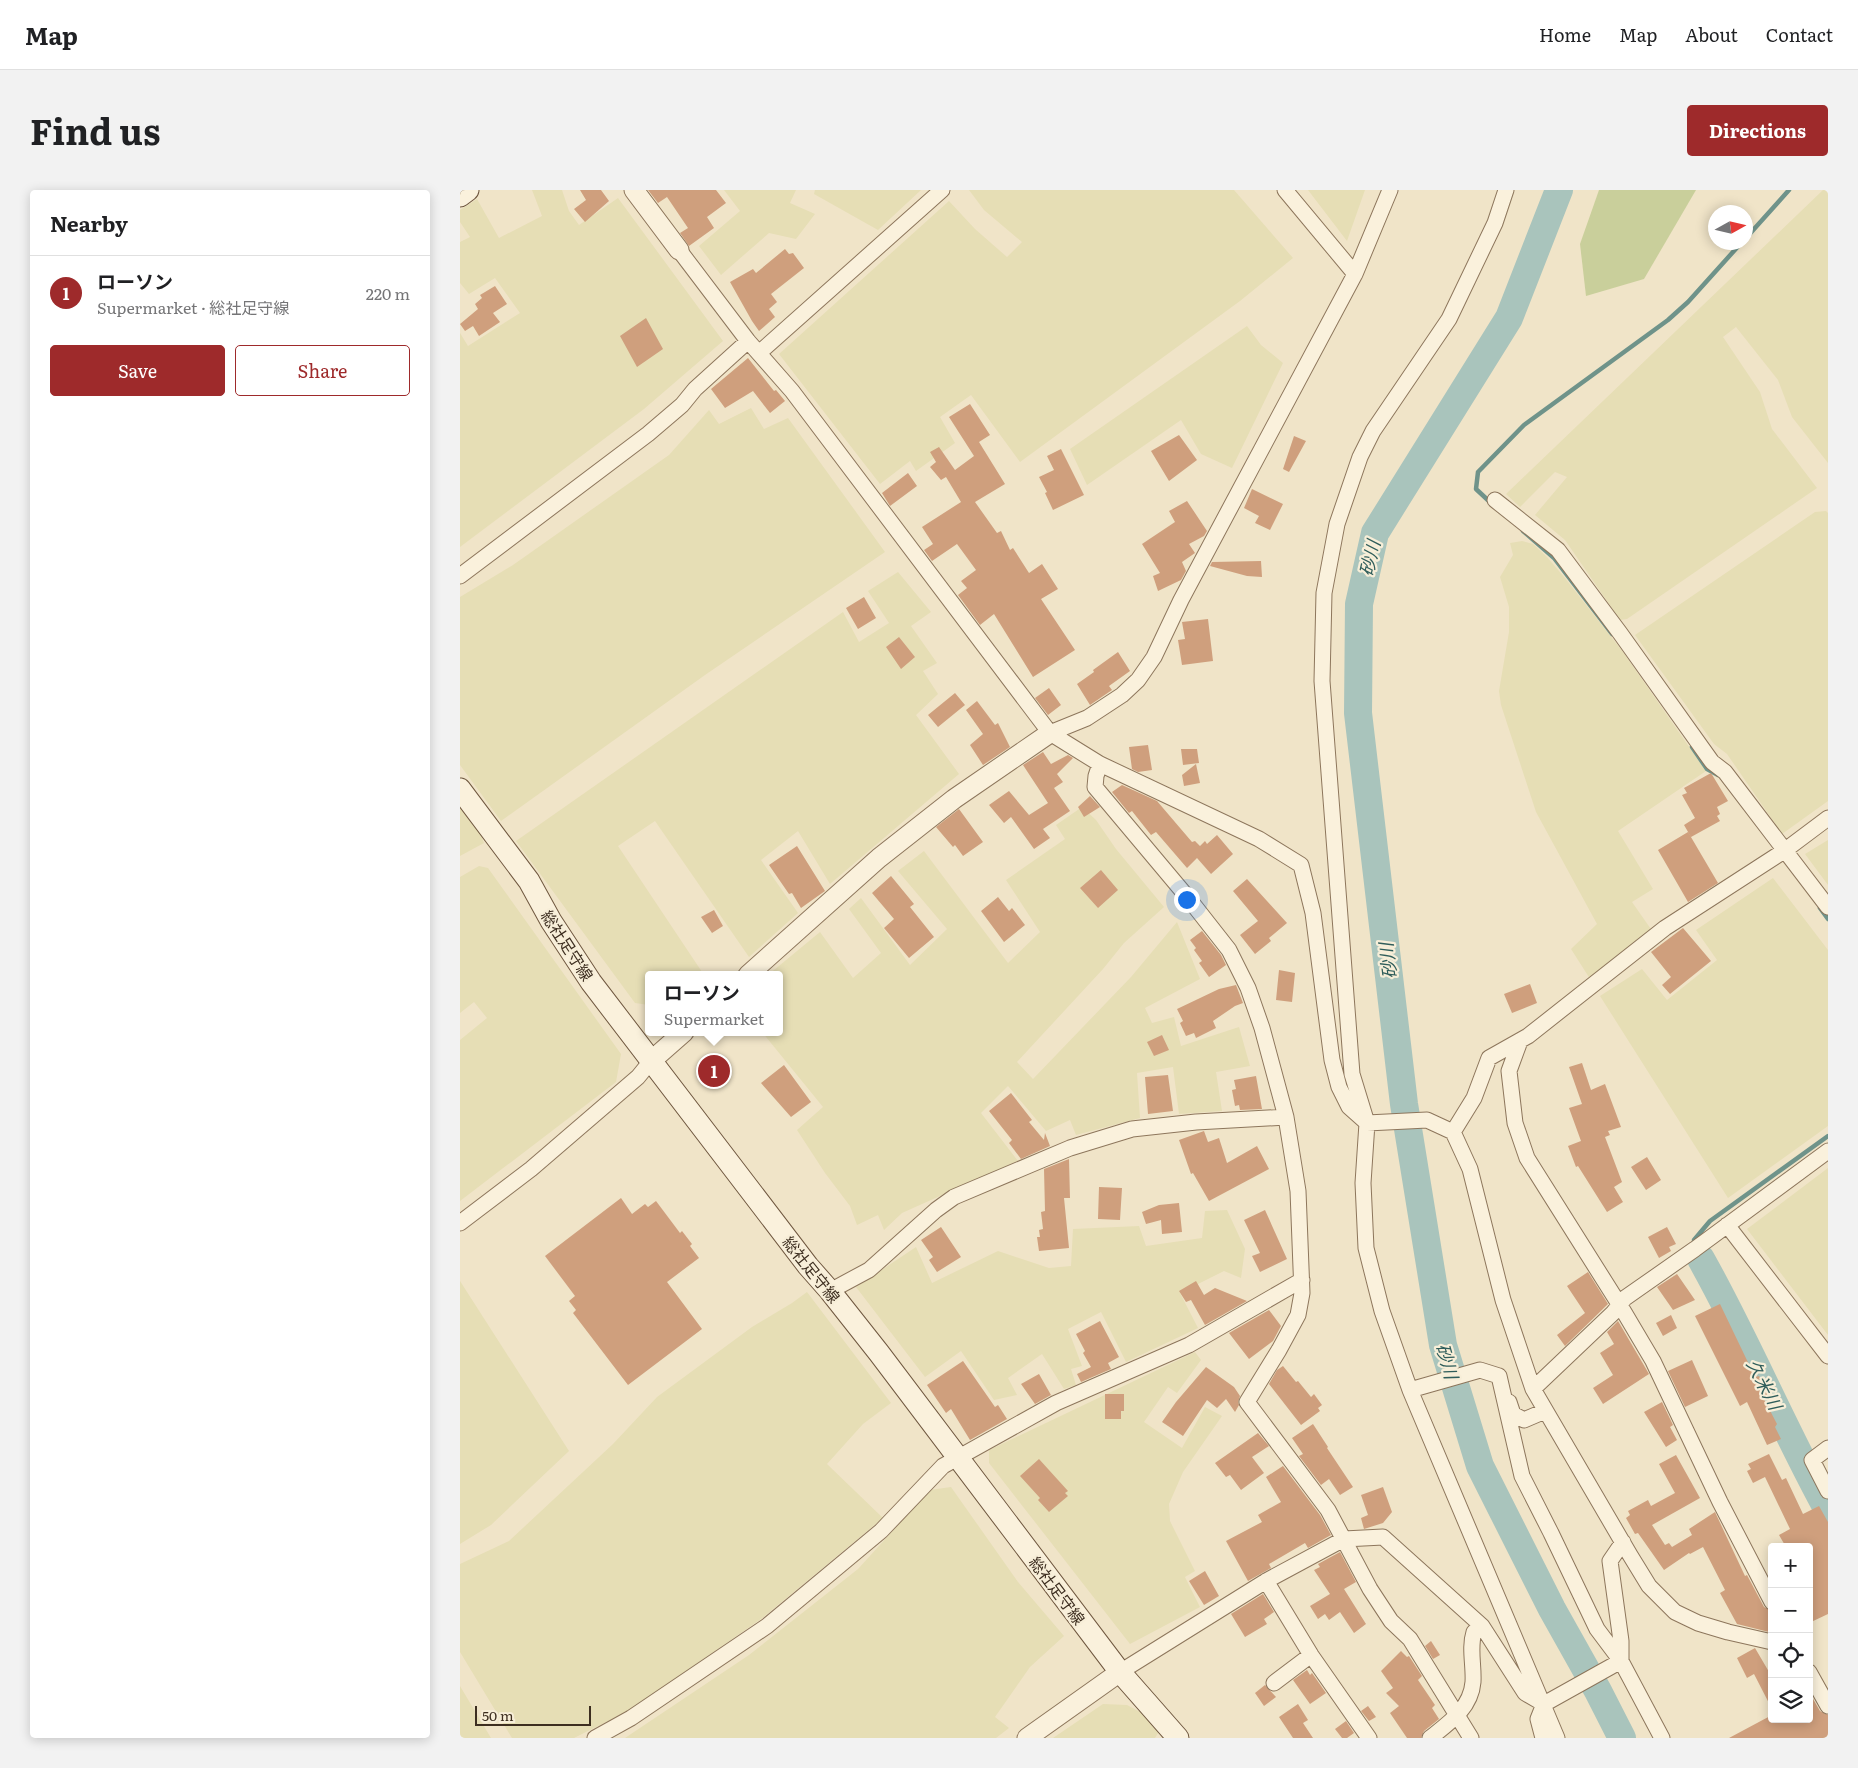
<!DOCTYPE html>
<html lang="en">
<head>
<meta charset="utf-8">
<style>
  :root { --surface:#fff; --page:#f2f2f2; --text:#202124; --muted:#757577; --line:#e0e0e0; --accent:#9e2a2b }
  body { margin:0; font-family:Literata,"Noto Sans JP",serif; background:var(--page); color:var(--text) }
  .controls { position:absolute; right:15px; bottom:15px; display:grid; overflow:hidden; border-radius:5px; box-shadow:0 2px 12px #0003 }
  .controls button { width:45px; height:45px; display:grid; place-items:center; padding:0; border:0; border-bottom:1px solid var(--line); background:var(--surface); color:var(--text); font:25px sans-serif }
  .compass { position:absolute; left:1248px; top:15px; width:45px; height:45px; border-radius:50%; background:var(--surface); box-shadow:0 2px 12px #0003; rotate:82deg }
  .scale { position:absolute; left:15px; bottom:12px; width:116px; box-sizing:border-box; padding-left:5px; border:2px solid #3d2e20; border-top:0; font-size:14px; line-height:18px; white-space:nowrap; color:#3d2e20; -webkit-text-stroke:4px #f7eed8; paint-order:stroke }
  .you { position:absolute; left:726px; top:709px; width:18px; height:18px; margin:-12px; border:4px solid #fff; border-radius:50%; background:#1a73e8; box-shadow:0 0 0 8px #1a73e833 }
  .badge { display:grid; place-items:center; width:32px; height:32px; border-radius:50%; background:var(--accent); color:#fff; font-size:16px; font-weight:700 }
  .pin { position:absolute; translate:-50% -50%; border:2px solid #fff; box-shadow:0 1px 5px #0006 }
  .popup { position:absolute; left:185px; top:781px; width:138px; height:65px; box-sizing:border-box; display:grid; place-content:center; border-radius:5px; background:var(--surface); filter:drop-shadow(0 1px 4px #0005); font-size:16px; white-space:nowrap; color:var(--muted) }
  .popup b { font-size:19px; color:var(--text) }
  .popup::after { content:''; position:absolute; left:50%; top:100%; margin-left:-10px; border:10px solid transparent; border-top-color:var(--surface) }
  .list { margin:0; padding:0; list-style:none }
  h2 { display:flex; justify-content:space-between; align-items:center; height:65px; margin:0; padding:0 20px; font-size:21px }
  h2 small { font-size:16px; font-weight:400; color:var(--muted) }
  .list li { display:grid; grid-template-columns:32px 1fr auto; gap:15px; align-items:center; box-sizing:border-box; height:75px; padding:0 20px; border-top:1px solid var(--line) }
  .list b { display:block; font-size:19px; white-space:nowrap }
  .list p { margin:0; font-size:16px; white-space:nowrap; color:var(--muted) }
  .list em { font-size:16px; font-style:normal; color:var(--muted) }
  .actions { display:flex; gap:10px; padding:15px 20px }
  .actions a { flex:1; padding:11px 0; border:1px solid var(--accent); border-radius:5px; text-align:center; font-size:18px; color:var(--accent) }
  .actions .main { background:var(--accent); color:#fff }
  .icon { flex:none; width:28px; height:28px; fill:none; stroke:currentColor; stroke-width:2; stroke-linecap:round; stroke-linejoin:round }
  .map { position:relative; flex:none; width:1368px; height:1548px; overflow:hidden; border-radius:5px }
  header { display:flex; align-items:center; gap:30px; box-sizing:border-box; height:70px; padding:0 25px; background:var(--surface); border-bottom:1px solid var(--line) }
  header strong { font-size:24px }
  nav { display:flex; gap:28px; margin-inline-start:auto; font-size:18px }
  .intro { display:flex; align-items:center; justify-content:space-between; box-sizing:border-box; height:120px; padding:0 30px }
  h1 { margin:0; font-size:35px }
  .button { padding:12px 22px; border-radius:5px; background:var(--accent); color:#fff; font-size:18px; font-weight:700 }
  main { display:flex; gap:30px; padding:0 30px }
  aside { flex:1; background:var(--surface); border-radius:5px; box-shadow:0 2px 12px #0003 }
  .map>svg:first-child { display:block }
  .farmland { fill:#e6deb5 }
  .green { fill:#c9cf9b }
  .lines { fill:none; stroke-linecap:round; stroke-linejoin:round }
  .stream { stroke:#6f938a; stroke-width:4.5 }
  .river { stroke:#a9c4bc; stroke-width:28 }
  .building { fill:#cf9f7d }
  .minor-casing { stroke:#8d765c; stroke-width:17 }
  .tertiary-casing { stroke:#8d765c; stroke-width:21 }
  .secondary-casing { stroke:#6f573f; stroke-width:23 }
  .minor { stroke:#faf1dc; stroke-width:15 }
  .tertiary { stroke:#faf1dc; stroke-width:19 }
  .secondary { stroke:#faf1dc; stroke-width:21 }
  .labels { text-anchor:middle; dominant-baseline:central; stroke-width:4.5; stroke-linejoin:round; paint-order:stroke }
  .street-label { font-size:16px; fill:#3d2e20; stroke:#f7eed8 }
  .water-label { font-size:18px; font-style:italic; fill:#2f5d5a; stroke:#f7eed8 }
</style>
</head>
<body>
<header>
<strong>Map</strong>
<nav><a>Home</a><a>Map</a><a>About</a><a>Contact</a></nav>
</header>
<div class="intro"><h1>Find us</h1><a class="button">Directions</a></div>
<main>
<aside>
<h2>Nearby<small></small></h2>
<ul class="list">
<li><span class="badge">1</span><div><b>ローソン</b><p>Supermarket · 総社足守線</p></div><em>220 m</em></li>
</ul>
<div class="actions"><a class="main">Save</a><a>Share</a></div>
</aside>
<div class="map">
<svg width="1368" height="1548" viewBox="0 0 1368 1548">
  <rect width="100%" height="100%" fill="#f0e4c8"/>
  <path class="farmland" d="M72,0h30l7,21 10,14 39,-27 105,143 -79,68 -184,138v-214l8,13 52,-33 -25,-35 -26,16 -9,-11v-41l10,-5 -10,-15v-12l17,-11 22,39 43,-22z
    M264,0h72l-6,13 25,11 -19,25 -27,-6 -48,42 -22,-29 41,-35z
    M355,0h106l-43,40 -64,-36z
    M509,0h265l59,68 -53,43 -220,161 -49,-67 -31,22 15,26 -39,28 -6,-10 -30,23 -101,-130 170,-153 26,28 32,28 15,-15 -38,-32z
    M848,0h57l-18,51z
    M1363,0h5v273l-36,-46 -14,-37 -42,-53 -13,10 37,55 12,37 45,59 -190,131 -7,1 -55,-80 -30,-25 32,-38 -12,-5 -35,35 -14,-13z
    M787,136l14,19 22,18 -51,105 -31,-14 -20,-34 -94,65 -17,-36z
    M291,218l13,21 24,-11 97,134 -180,123 -204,146 -41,-56v-168l53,-32 156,-110 40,-45 10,14z
    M1366,321l2,2v288l-46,33 -55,-80 -13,-10 -79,-109 180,-123z
    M1062,351l11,3 14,13 18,21 58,74 83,119 -88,60 35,58 -21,13 21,30 -61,50 -21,-33 26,-25 -61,-112 -35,-107 -2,-14 10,-59v-25l-9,-30 13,-22 -3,-12z
    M438,382l33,40 -20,14 26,37 -14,8 15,23 -22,21 43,59 -129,110 -32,-53 -37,29 37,53 -49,44 -94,-136 -37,25 86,129h-55v30l-14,-2 -119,-162 327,-229 16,30 30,-19 -21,-32z
    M0,617l21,28 3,8 -24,13z
    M622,617l14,13 20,29 48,58 -40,36 -21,26 -86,93 16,17 98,-102 46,-55 23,57 -55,29 7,15 22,-6 7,29 58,-19 11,39 -34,6 6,39 -43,3 -6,-47 -36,6 3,45 -64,17 -6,-15 -24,11 -38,-45 -27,27 37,48 -116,52 -18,17 -6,-15 -21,10 -7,-19 -25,-33 -28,-43 26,-23 -61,-75h17v-57h-11l52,-43 33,46 28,-25 -32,-44 12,-11 49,67 37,-36 -49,-58 26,-20 84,112 32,-31 -34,-52 59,-41 -9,-14z
    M1368,650v45l-23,-31z
    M19,676l9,2 133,186 -5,28 -156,119v-161l27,-22 -13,-16 -14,11v-136z
    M1313,688l55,72v176l-100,72 -128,-202 42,-27 25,31 50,-40 -21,-30z
    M1368,978v167l-81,-106z
    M767,1020l18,39 -4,29 -17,-7 -44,22 18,35 -72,34 -25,-50 -33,17 14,37 -11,3 5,16 -12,4 -22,-35 -34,24 9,17 -23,5 -33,-49 -36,26 -69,-90 60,-40 16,36 66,-32 51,17 22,-2 2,-37 66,-3 7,20 56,-8 3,-27z
    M0,1091l109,170 -78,74 -31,19z
    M347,1102l84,111 -28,21 -36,40 56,54 -122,101 -131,91 -56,28h-62l-52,-86v-88l49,-23 104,-97 44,-47 95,-70 40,-24z
    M735,1162l6,8 -24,33 -9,-6 -24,35 38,26 23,-41 17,9 -39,56 -14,32 1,17 25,50 -10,6 15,30 -70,37 -141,-181v-13z
    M491,1297l67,95 46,54 -34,31 -35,50 14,11 -13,10h-371l124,-83 109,-86 72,-79z
    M0,1496l31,52h-31z
    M643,1514l24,1 15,8 18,17 -5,8h-102z"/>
  <path class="green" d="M1139,0h97l-52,89 -58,17 -6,-52z"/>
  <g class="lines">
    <path class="stream" d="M1286,48l43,-48
      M1031,313l-15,-14 2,-17 46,-47 144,-105 20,-18 54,-60
      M1063,341l31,27 58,76
      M1232,557l15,22 11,6
      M1360,718l8,11
      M1241,1069l-7,-19 16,-19 118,-85"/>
    <path class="river" d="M1099,0l-50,128 -134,215 -16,71 -1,109 46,391 39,241 37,121 72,143 46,82 24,47
      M1241,1069c46,82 82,169 127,251"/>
  </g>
  <path class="building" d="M120,0h21l8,11 -24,21 -11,-13 12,-9z
    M188,0h68l10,13 -19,14 7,11 -25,18 -9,-13 8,-5 -21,-31 -9,6z
    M325,59l4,5 4,-1 11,15 -33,26 6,8 -8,7 6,8 -16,14 -7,-10 -22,-39 23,-13 3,4z
    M35,96l12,18 -14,9 7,9 -21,14 -6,-10 -8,5 -5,-7 18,-15 -3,-5 7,-6 -2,-3z
    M186,128l17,31 -26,18 -17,-31z
    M288,168l26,33 2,-1 9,11 -15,12 -17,-22 -28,17 -14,-19z
    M510,214l20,31 -11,7 26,42 -30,18 22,31 4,-2 9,19 3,-2 16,25 13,-9 16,25 -17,10 34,51 -42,27 -39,-63 -14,11 -22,-30 9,-7 -6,-7 15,-11 -19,-26 -25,17 -8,-11 9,-6 -11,-17 39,-25 -15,-25 -5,3 -11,-13 6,-5 -6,-10 9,-5 16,23 19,-14 -25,-39z
    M719,245l18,25 -28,21 -18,-30z
    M834,246l12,5 -17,31 -6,-3z
    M601,259l23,46 -31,15 -8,-17 2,-1 -8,-15 15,-7 -7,-14z
    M448,283l9,13 -27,20 -8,-13z
    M792,299l31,15 -13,26 -15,-7 4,-7 -15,-8z
    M727,311l20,30 -3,5 -15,8 6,9 -13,9 4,9 -5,9 -23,11 -5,-15 7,-3 -18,-29 33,-22 -6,-11z
    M801,371l1,16 -15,-1 -37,-10 2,-4z
    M404,407l12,21 -18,11 -12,-21z
    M748,429l5,42 -31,4 -4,-25 7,-1 -3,-17z
    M439,447l16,20 -14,12 -15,-22z
    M658,462l12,19 -21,15 3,4 -22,15 -13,-21 17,-12 -1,-2z
    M589,498l12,17 -13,10 -13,-17z
    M495,503l10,12 -27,22 -10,-12z
    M517,511l18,24 3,-2 12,24 -27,18 -13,-20 13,-11 -17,-24z
    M688,555l4,25 -14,2 -6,-3 -3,-22z
    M721,559h16l2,14 -16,2z
    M583,562l8,12 17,-9 5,3 -16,16 6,8 -9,6 16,23 -27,18 7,9 -16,11 -23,-32 -7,6 -15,-18 20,-14 20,24 19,-12 -25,-38z
    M736,574l4,19 -16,3 -2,-11z
    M1251,583l17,28 -11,6 3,7 -3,2 3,5 -29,16 -7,-12 11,-7 -13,-23 5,-2 -3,-5z
    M662,595l35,16 35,41 3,-1 5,5 5,-5 2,3 10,-9 16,19 -22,20 -14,-16 -10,10 -31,-36 -5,3 -19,-24 -3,2 -17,-21z
    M630,606l10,11 -16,10 -6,-10z
    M499,619l24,33 -20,14 -8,-11 -2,2 -17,-20z
    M1228,642l30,51 -30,19 -30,-52z
    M337,656l28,45 -24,17 -9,-15 -3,1 -20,-29z
    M641,680l17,20 -20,18 -18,-20z
    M431,686l23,28 -4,3 24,30 -25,21 -25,-30 10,-9 -22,-26z
    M787,689l40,44 -18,15 2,3 -16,13 -15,-19 18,-14 -25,-30z
    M538,707l11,14 3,-3 13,17 -21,17 -23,-31z
    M254,720l9,16 -11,7 -11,-16z
    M1223,738l28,33 -41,33 -8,-9 9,-8 -20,-25z
    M742,741l19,24 5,10 -17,12 -10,-14 3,-2 -8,-11 2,-2 -6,-8z
    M819,780l16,3 -3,29 -16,-2z
    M1070,794l7,19 -25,10 -8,-19z
    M776,795l7,18 -8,3 -22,15 3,7 -20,10 -2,-5 -8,3 -6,-13 3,-2 -6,-12 42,-20z
    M702,845l7,15 -15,6 -7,-14z
    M1122,873l9,27 14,-6 16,43 -13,4 2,4 -5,2 17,45 -8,5 9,15 -16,10 -29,-46 -2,1 -8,-21 13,-5 -12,-33 13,-4 -13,-37z
    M324,875l27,37 -20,15 -30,-34z
    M708,885l5,36 -25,3 -3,-37z
    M796,886l6,33 -22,1 -1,-5 -4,1 -3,-16 4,-1 -2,-9z
    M551,903l21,27 -3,2 15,18 1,-7 5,13 -29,13 -12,-16 3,-3 -23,-29z
    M744,941l4,11 11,-4 8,25 30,-17 12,23 -60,32 -16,-28 -2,1 -12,-34z
    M1187,967l14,23 -15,10 -15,-23z
    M609,969l1,39h-6l5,50 -30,3 -2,-14h3l-1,-7 4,-1 -2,-17 4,-1 -1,-42z
    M639,997l23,1 -2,32 -22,-1z
    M161,1008l11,16 13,-10 3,3 8,-6 24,32 2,-2 10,13 -2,2 9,12 -32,24 35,47 -74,56 -55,-72 3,-3 -7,-9 6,-5 -30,-40z
    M719,1013l3,29 -20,2 -1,-14 -15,4 -4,-12 17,-7z
    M805,1020l22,49 -27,13 -8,-16 8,-3 -16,-33z
    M481,1037l20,30 -24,15 -8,-12 4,-3 -12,-17z
    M1207,1037l9,17 -7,3 2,4 -12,7 -11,-21z
    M1128,1082l20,32 -43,42 -8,-11 28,-22 -18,-27z
    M1217,1084l18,26 -22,10 -16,-23z
    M736,1091l8,14 11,-7 32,13 -42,24 -14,-25 -5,2 -7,-11z
    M1260,1114l35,73 4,-1 9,19 -5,2 14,27 -2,3 6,12 -14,6 -20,-43 -7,4 -45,-90z
    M809,1120l12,16 -8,15 -24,18 -20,-26z
    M1211,1125l6,13 -14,8 -7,-13z
    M640,1131l19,36 -11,6 3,6 -30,13 -4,-8 14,-7 -8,-14 2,-2 -9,-17z
    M1158,1131l31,53 -46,30 -10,-16 20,-13 -13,-22 14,-9 -7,-12z
    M1232,1170l16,36 -23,11 -17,-36z
    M503,1171l32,46 3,-2 9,14 -37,21 -19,-31 -5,4 -19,-28z
    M823,1176l13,16 2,-1 13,16 3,-3 8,11 -4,3 2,3 -19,14 -32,-41 8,-14z
    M746,1177l28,20 6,9 -2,6 1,3 -4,7 -9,-13 -9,9 -10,-8 -24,36 -21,-14 14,-20z
    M579,1184l12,21 -16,9 -14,-20z
    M645,1204h19v17h-3v8h-16z
    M1202,1212l11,23 -3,2 7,13 -11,7 -22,-35z
    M853,1234l15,23 -1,1 26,39 -13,8 -11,-16 -8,6 -22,-29 4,-2 -11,-16z
    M798,1243l11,13 -17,11 12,16 -23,17 -11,-15 -4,2 -11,-14z
    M1309,1264l13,26 4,-2 17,36 16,-8 9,16v92l-19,9v-76h-23l-7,-12 11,-6 -25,-52 -12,6 -6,-12 4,-2 -3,-5z
    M1216,1265l24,43 -48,27 13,20 4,-2 3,4 20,-12 -3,-6 26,-17 30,64 2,-1 17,32 8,4 -3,21 -32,-8 -17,-31 5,-3 -22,-43 -13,7 -1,-1 -25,17 -26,-37 -3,1 -9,-16 4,-3 -2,-4 20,-11 3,6 24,-13 -16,-29z
    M579,1269l29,32 -3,2 3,3 -19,16 -11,-12 2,-2 -20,-22z
    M823,1276l37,49 11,20 -23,13 -3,-5 -36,21 2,4 -23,13 -22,-40 36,-19 -4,-7 23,-13 -15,-25z
    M923,1297l9,25 -9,11 -19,6 -3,-11 7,-3 -7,-20z
    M880,1362l16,30 -12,7 22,35 -12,9 -14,-21 -11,8 -4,-6 -7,5 -8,-13 20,-12 -16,-24 6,-3 -2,-3z
    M745,1381l14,25 -15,9 -15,-24z
    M803,1404l11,18 -10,7 3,5 -22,13 -14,-23z
    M971,1451l9,14 -7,4 -8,-13z
    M1295,1458l17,29v32l-18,-35 -7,4 -10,-20z
    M941,1461l6,6 2,-1 13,20 -4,4 17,25 -3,3 7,11 -15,12 -3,7h-14l-17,-25 9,-7 -13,-13 7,-5 -12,-17z
    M847,1480l3,5 2,-2 14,20 -16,11 -17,-24z
    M805,1495l11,12 -12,9 -9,-13z
    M1349,1502l11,19 8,4v23h-99l43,-23v4h37z
    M838,1514l10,16 -5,3 10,15h-20l-14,-21z
    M908,1516l8,11 -7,4 -8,-10z
    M886,1531l8,12 -7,5h-5l-7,-9z"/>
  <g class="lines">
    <defs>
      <path id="minor" d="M825,0l70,84
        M1046,0l-11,33 -46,96 -76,112 -13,26 -23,67 -13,69 -2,88 30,393 15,49 -4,60 3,65 16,63 28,79 147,348
        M219,60l69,91 44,50 258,342 50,31 159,75 42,26 12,48 19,147 7,27 10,20 18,16 60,-3 26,12 17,37 33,131 30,89 97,166 19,31 26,26 23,11 30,9 44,10
        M299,163l183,-163
        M1035,310l63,50 62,83 92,129 13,10 103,135
        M0,386l188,-142 34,-29 13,-16 53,-48
        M590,543l37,-15 35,-23 16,-15 16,-23 27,-57 174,-326 35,-84
        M640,574l-4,12 -1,11 94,112 40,51 19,38 14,40 24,89 12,74 4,102 -4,22 -19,35 -32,52 81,108 42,79 21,32 19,18 61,99
        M1060,851l-11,30 6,52 12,35 97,154 29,49 67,141 52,100
        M993,942l21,-34 15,-40 39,-22 137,-108 119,-77 44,-33
        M0,1033l71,-54 107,-92 13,-16
        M1267,1035l101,131
        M370,1101l39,-21 67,-60 18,-13 116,-49 62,-19 64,-7 90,-5
        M1039,1186l23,100 29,57 46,96 24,32 41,77
        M1073,1199l80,-76 12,-15 70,-49 133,-98
        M950,1200l70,-20 19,6
        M1049,1212l4,12 11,6 21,-9
        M1368,1258l-16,12 16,31
        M806,1391l45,74 58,83
        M1161,1471v-20l-11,-80 13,-19
        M660,1482l146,-91 78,-42 39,-2 99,89 43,67 19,11
        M1349,1482l19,34
        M814,1493l37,-28
        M135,1548l36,-20 136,-92 114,-95 62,-65 113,-63 133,-58 113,-65
        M970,1548c19,-15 41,-30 43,-56 1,-17 -4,-34 1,-50l8,-6
        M1083,1548l-5,-19 6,-15 77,-43"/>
      <path id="tertiary" d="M174,0l45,60
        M288,785l131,-117 75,-59 96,-66
        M191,871l33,-29
        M567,1548l93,-66"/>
      <path id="secondary" d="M0,6l8,-6
        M0,599l69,92 22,40 40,61 217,284 22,25 49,62 241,319 58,66"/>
    </defs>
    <use href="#minor" class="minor-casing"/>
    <use href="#tertiary" class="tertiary-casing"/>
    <use href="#secondary" class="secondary-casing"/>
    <use href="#minor" class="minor"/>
    <use href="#tertiary" class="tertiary"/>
    <use href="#secondary" class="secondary"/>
  </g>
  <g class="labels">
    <g class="street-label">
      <text transform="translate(108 755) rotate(57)">総社足守線</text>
      <text transform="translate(352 1079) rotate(51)">総社足守線</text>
      <text transform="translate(598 1400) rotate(53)">総社足守線</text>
    </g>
    <g class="water-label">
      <text transform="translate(909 368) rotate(-77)">砂川</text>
      <text transform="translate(927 771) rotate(-97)">砂川</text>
      <text transform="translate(988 1171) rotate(74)">砂川</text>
      <text transform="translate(1305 1194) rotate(63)">久米川</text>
    </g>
  </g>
</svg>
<div class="controls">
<button>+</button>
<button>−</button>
<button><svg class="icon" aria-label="locate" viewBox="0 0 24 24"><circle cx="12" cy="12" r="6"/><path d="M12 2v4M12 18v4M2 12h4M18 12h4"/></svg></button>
<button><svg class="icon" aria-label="layers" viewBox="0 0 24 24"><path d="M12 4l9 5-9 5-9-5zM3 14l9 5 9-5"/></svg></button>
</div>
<svg class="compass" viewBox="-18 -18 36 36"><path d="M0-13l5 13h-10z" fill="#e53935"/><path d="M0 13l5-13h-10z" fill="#757577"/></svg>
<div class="scale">50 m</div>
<div class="you"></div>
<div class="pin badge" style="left:254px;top:881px">1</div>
<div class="popup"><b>ローソン</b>Supermarket</div>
</div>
</main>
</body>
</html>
